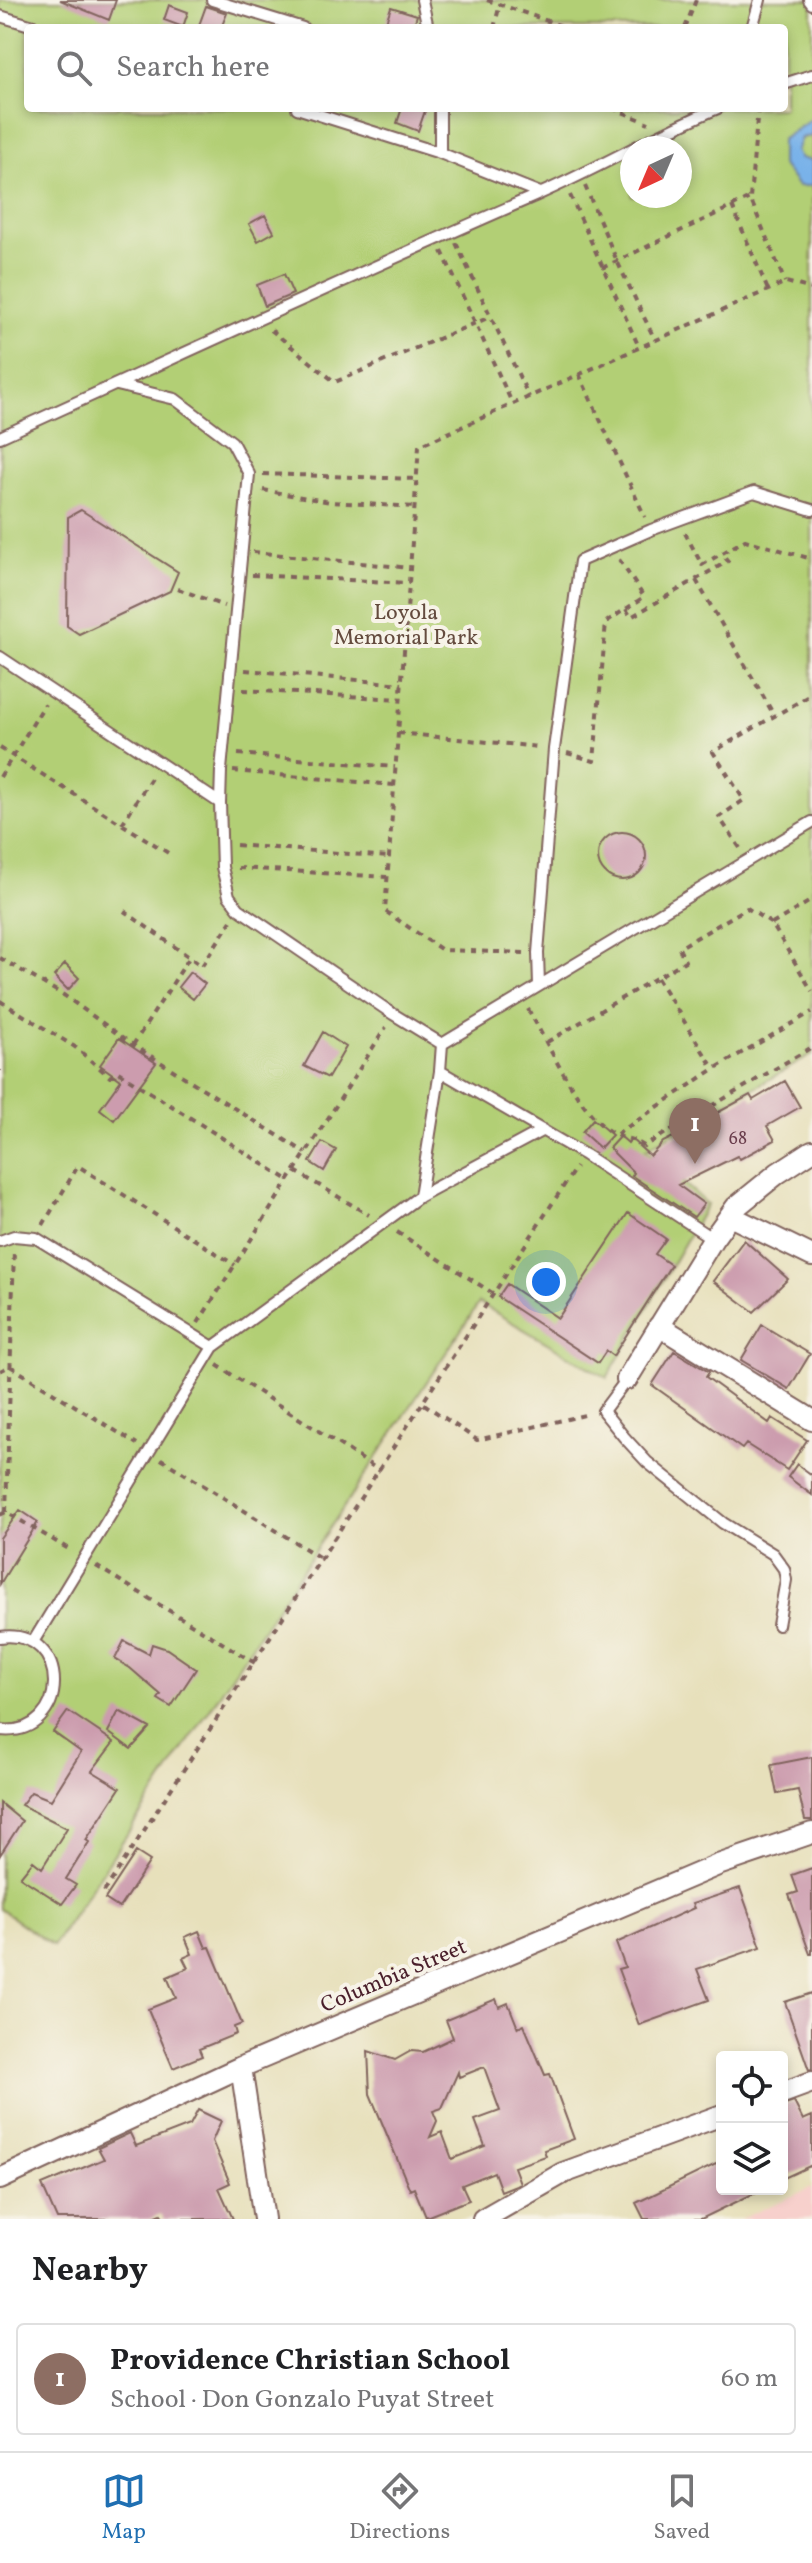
<!DOCTYPE html>
<html lang="en">
<head>
<meta charset="utf-8">
<style>
  :root { --surface:#fff; --page:#f2f2f2; --text:#202124; --muted:#757577; --line:#e0e0e0; --accent:#1f6fb2 }
  body { margin:0; font-family:Vollkorn,serif; background:var(--page); color:var(--text) }
  .controls { position:absolute; right:24px; bottom:24px; display:grid; overflow:hidden; border-radius:8px; box-shadow:0 4px 12px #0003 }
  .controls button { width:72px; height:72px; display:grid; place-items:center; padding:0; border:0; border-bottom:2px solid var(--line); background:var(--surface); color:var(--text); font:40px sans-serif }
  .compass { position:absolute; left:620px; top:136px; width:72px; height:72px; border-radius:50%; background:var(--surface); box-shadow:0 4px 12px #0003; rotate:224deg }
  .you { position:absolute; left:546px; top:1282px; width:28px; height:28px; margin:-20px; border:6px solid #fff; border-radius:50%; background:#1a73e8; box-shadow:0 0 0 12px #1a73e833 }
  .badge { display:grid; place-items:center; width:52px; height:52px; border-radius:50%; background:var(--accent); color:#fff; font-size:26px; font-weight:700 }
  .pin { position:absolute; translate:-50% -66px; filter:drop-shadow(0 2px 4px #0008) }
  .pin::after { content:''; position:absolute; top:42px; width:28px; height:24px; background:inherit; clip-path:polygon(0 0,100% 0,50% 100%) }
  .list { margin:0; padding:0; list-style:none }
  h2 { display:flex; justify-content:space-between; align-items:center; height:104px; margin:0; padding:0 32px; font-size:34px }
  h2 small { font-size:26px; font-weight:400; color:var(--muted) }
  .list li { display:grid; grid-template-columns:52px 1fr auto; gap:24px; align-items:center; box-sizing:border-box; height:112px; margin:0 16px 16px; padding:0 16px; border:2px solid var(--line); border-radius:8px }
  .list b { display:block; font-size:30px; white-space:nowrap }
  .list p { margin:0; font-size:26px; white-space:nowrap; color:var(--muted) }
  .list em { font-size:26px; font-style:normal; color:var(--muted) }
  .icon { flex:none; width:44px; height:44px; fill:none; stroke:currentColor; stroke-width:2; stroke-linecap:round; stroke-linejoin:round }
  .map { position:relative; flex:none; width:812px; height:2219px; overflow:hidden }
  .search { position:absolute; background:var(--surface); box-shadow:0 4px 12px #0003; left:24px; right:24px; top:24px; height:88px; display:flex; align-items:center; gap:20px; box-sizing:border-box; padding:0 28px; border-radius:8px; color:var(--muted); font-size:30px }
  .sheet { height:232px; background:var(--surface) }
  nav { display:flex; justify-content:space-around; align-items:center; box-sizing:border-box; height:112px; border-top:2px solid var(--line); background:var(--surface); font-size:22px; color:var(--muted) }
  nav a { display:grid; justify-items:center; gap:4px }
  nav .on { color:var(--accent) }
  .map>svg:first-child { display:block }
  .built { fill:#f7d0cc }
  .green { fill:#b2cf75; stroke:#7e7750; stroke-width:2; fill-rule:evenodd }
  .water { fill:#79b2e9; stroke:#62688a; stroke-width:2 }
  .building { fill:#cc9cae; fill-rule:evenodd }
  .lines { fill:none; stroke-linecap:round; stroke-linejoin:round }
  .service-casing { stroke:#81635d; stroke-width:14 }
  .minor-casing { stroke:#81635d; stroke-width:24 }
  .path { stroke:#81635d; stroke-width:4; stroke-dasharray:6 6; stroke-linecap:butt }
  .service { stroke:#fff; stroke-width:10 }
  .minor { stroke:#fff; stroke-width:20 }
  .labels { text-anchor:middle; dominant-baseline:central; stroke-width:8; stroke-linejoin:round; paint-order:stroke }
  .number-label { font-size:18px; fill:#6a3e4c }
  .park-label { font-size:22px; fill:#644b3e; stroke:#f7f3e8 }
  .street-label { font-size:22px; fill:#4a1f2b; stroke:#f7f3e8 }
</style>
</head>
<body>
<div class="map">
<svg width="812" height="2219" viewBox="0 0 812 2219">
  <rect width="100%" height="100%" fill="#f7f3e8"/>
  <filter id="ink" filterUnits="userSpaceOnUse"><feTurbulence type="fractalNoise" baseFrequency=".0125" numOctaves="2"/><feDisplacementMap in="SourceGraphic" scale="16" xChannelSelector="R" yChannelSelector="G"/><feConvolveMatrix kernelMatrix="1 2 1 2 8 2 1 2 1" color-interpolation-filters="sRGB"/></filter>
  <filter id="wash" filterUnits="userSpaceOnUse"><feTurbulence type="fractalNoise" baseFrequency=".006" numOctaves="4" result="noise"/><feDisplacementMap in="SourceGraphic" scale="32" xChannelSelector="R" yChannelSelector="G"/><feGaussianBlur stdDeviation="1.8" result="paint"/><feColorMatrix in="noise" values="0 0 0 0 0 0 0 0 0 0 0 0 0 0 0 0 0 1.4 0 .05"/><feComposite in="paint" operator="in"/></filter>
  <g filter="url(#wash)">
    <rect width="100%" height="100%" fill="#e7e0bb"/>
    <path class="built" d="M812,2187v32h-72z"/>
    <path class="green" d="M0,0h812v1055l-166,94 61,55 -100,174 -128,-75 -426,643 -53,-37zM28,28h756v80h-756zM632,148h48v48h-48z"/>
    <path class="water" d="M812,119v17l-11,2 -5,13 4,7 12,3v25h-14l-17,-22v-24z"/>
    <g id="blocks">
      <path class="building" d="M60,0h56l-7,20z
        M169,5l19,7 -5,15 -19,-7z
        M206,6l21,7 -6,15h-23z
        M391,7l26,8 -4,13 -27,-6z
        M402,108h24l-8,23 -21,-8z
        M265,215l9,17 -16,9 -9,-17z
        M284,274l9,20 -28,12 -8,-21z
        M81,510l97,62 -8,19 -91,43 -12,-8 1,-109z
        M598 856a24 24 0 1 1 48 0a24 24 0 1 1-48 0Z
        M65,964l14,14 -11,12 -14,-14z
        M190,972l15,12 -12,15 -15,-12z
        M323,1032l23,15 -18,31 -24,-12z
        M119,1038l37,25 -42,57 -14,-11 21,-29 -21,-15z
        M785,1081l15,26 -33,19 8,14 -35,19 -3,-3 -59,29 26,19 -10,13 -62,-41 2,-3 -25,-25 11,-12 8,7 3,-4 19,17 13,-14 55,-27 -1,-2 33,-18 3,5z
        M593,1119l19,16 -12,13 -18,-16z
        M322,1142l14,8 -12,21 -14,-9z
        M628,1213l38,26 -11,15 16,11 -58,91 -7,-5 -8,12 -100,-66 9,-13 51,34z
        M744,1240l44,39 -34,33 -41,-31z
        M762,1325l48,29 -21,35 -48,-29z
        M674,1351l35,21 -3,5 63,46 3,-5 35,22 -20,30 -41,-26 -4,5 -90,-64z
        M797,1464l15,11v20l-24,-18z
        M20,1510l18,12 -38,62v-46z
        M124,1641l25,13 3,-10 15,5 29,20 -25,38 -13,-8 3,-4 -31,-27 -15,-9z
        M68,1711l46,31 -22,29 28,17 -34,52 3,2 -23,37 10,6 -14,19 -42,-27 13,-16 9,7 25,-40 -46,-23 10,-13 20,8 30,-48 -28,-20z
        M119,1711l31,17 -19,21 -23,-17z
        M812,1757v63h-7l-7,-30 -21,4 -6,-29z
        M0,1803l22,18 -22,34z
        M136,1852l14,9 -31,47 -14,-9z
        M812,1868v86h-2l-21,-59 9,-3 -6,-17z
        M740,1888l21,59 -64,22 12,31 -70,25 -21,-56 7,-2 -9,-24 78,-35 -2,-4z
        M199,1931l7,17 4,-1 32,77 -8,3 2,7 -37,15 3,7 -29,12 -25,-59 28,-11 -9,-21 21,-9 -5,-10 9,-4 -7,-17z
        M812,1993v76l-3,1 -24,-68z
        M496,1999l3,8 9,-4 10,25 6,-3 21,50 5,-1 24,65 -30,11 2,6 -32,11 6,16 -4,2 -15,6 -7,-19 -32,13 7,15 -43,17 -12,-29 -4,2 -40,-96 -2,-43 27,9 16,-9 12,1 30,-14 -7,-18zM484,2067l16,44 -25,9 10,26 -33,13 -10,-27 -12,5 7,-16 -4,-10 9,-3 16,-36 1,5z
        M794,2102l9,18 9,-4v49l-30,14v-73z
        M198,2110l23,11 -9,20 18,42 -11,5 14,31h-69l-3,-5 -12,5h-92l-15,-34 62,-26 -6,-11 32,-15 6,13 54,-21z
        M722,2161v28h41l-62,30h-57l-8,-16z"/>
    </g>
  </g>
  <g filter="url(#ink)">
    <use href="#blocks" fill-opacity="0" stroke="#81635d" stroke-width="2"/>
    <g class="lines">
      <defs>
        <path id="service" d="M212,0l91,28
          M422,0l6,28
          M809,0l3,4
          M0,16l40,12
          M752,28l8,-28
          M784,84l28,-9
          M297,108l143,45 100,40
          M440,108v45
          M117,385l58,14 57,43 17,32 -28,296 -1,33 2,64 7,29 10,13 154,105 49,30 -2,27 145,84 128,84
          M0,437c179,-81 357,-164 537,-242 62,-27 119,-61 181,-87
          M0,657l220,146
          M539,985l-1,-32 16,-204 26,-188 71,-31 103,-38 58,18
          M442,1044l370,-222
          M420,1196l20,-125
          M0,1241l14,-5 22,2 177,109
          M627,1379l-24,32 21,26 23,25 76,61 50,31 11,15 2,11 -8,45
          M0,1637c73,-10 71,101 0,93
          M33,1642l180,-295 207,-151 123,-66"/>
        <path id="minor" d="M730,1216l82,40
          M659,1326l153,94
          M627,1379l86,-140 23,-32 42,-34 34,-22
          M241,2067l23,152
          M782,2093l30,-11
          M0,2179l241,-112 477,-202 94,-32
          M483,2219l80,-46 159,-58"/>
      </defs>
      <use href="#service" class="service-casing"/>
      <use href="#minor" class="minor-casing"/>
      <path class="path" d="M487,0l81,28
        M494,28l6,-24
        M685,28l11,-28
        M612,108l37,15
        M758,108l-8,90 35,84
        M585,186l32,75 38,79
        M570,195l69,152
        M732,206l36,84
        M456,243l73,154
        M442,251l70,152
        M602,268l148,-70
        M271,330l64,52 155,-65
        M579,374l66,143
        M263,474l154,5
        M263,490l67,12 85,5
        M685,533l17,32 43,-25 67,19
        M253,552l157,16
        M252,575l157,8
        M696,580l78,135
        M178,589l46,17
        M626,609l5,8 97,-56 -6,-7
        M245,670l157,14
        M243,690l157,9
        M398,733l141,14
        M0,748l173,108
        M567,753l27,8 12,-139 38,-25 -26,-39
        M238,754l157,13
        M233,771l161,14
        M0,777l45,-73
        M122,824l31,-49
        M236,845l153,12
        M740,848l-21,-31 25,-17 -31,-48 99,-58
        M238,868l149,9
        M124,911l78,55 29,-45
        M772,924l40,-24
        M524,953l-82,-3 -57,-39 34,-465 367,-164 26,7
        M0,958l65,38 68,49 173,108
        M657,978l57,91
        M0,1001l75,46 35,30 8,-5 172,109
        M528,1009c19,33 54,110 88,126 10,4 16,3 28,11l168,-99
        M547,1042l138,-81 -6,-13 68,-40 25,16 40,67
        M133,1045l56,-87
        M0,1070v1
        M617,1134l97,-65 98,-57
        M295,1171l74,44
        M43,1225l35,-59 157,99
        M397,1232l97,62
        M198,1323l188,-296
        M217,1365l163,106
        M0,1371l10,-5 127,78
        M424,1404l53,36 112,-26
        M161,1459l161,100
        M6,1512l8,-262
        M0,1515l6,-3 66,39
        M96,1566l159,97
        M104,1892l472,-725"/>
      <use href="#service" class="service"/>
      <use href="#minor" class="minor"/>
    </g>
  </g>
  <g class="labels">
    <g class="number-label">
      <text x="738" y="1139">68</text>
    </g>
    <g class="park-label">
      <text x="406" y="613">Loyola<tspan x="406" dy="25">Memorial Park</tspan></text>
    </g>
    <g class="street-label">
      <text transform="translate(394 1977) rotate(-23)">Columbia Street</text>
    </g>
  </g>
</svg>
<div class="controls">
<button><svg class="icon" aria-label="locate" viewBox="0 0 24 24"><circle cx="12" cy="12" r="6"/><path d="M12 2v4M12 18v4M2 12h4M18 12h4"/></svg></button>
<button><svg class="icon" aria-label="layers" viewBox="0 0 24 24"><path d="M12 4l9 5-9 5-9-5zM3 14l9 5 9-5"/></svg></button>
</div>
<svg class="compass" viewBox="-18 -18 36 36"><path d="M0-13l5 13h-10z" fill="#e53935"/><path d="M0 13l5-13h-10z" fill="#757577"/></svg>
<div class="you"></div>
<div class="pin badge" style="left:695px;top:1164px;background:#8d6e63">1</div>
<div class="search"><svg class="icon" aria-label="search" viewBox="0 0 24 24"><circle cx="10" cy="10" r="6"/><path d="M15 15l6 6"/></svg>Search here</div>
</div>
<section class="sheet">
<h2>Nearby<small></small></h2>
<ul class="list">
<li><span class="badge" style="background:#8d6e63">1</span><div><b>Providence Christian School</b><p>School · Don Gonzalo Puyat Street</p></div><em>60 m</em></li>
</ul>
</section>
<nav>
<a class="on"><svg class="icon" aria-label="map" viewBox="0 0 24 24"><path d="M3 6l6-2 6 2 6-2v14l-6 2-6-2-6 2zM9 4v14M15 6v14"/></svg>Map</a>
<a><svg class="icon" aria-label="directions" viewBox="0 0 24 24"><path d="M12 3l9 9-9 9-9-9zM9 14v-3h6M13 9l2 2-2 2"/></svg>Directions</a>
<a><svg class="icon" aria-label="saved" viewBox="0 0 24 24"><path d="M7 4h10v16l-5-4-5 4z"/></svg>Saved</a>
</nav>
</body>
</html>
